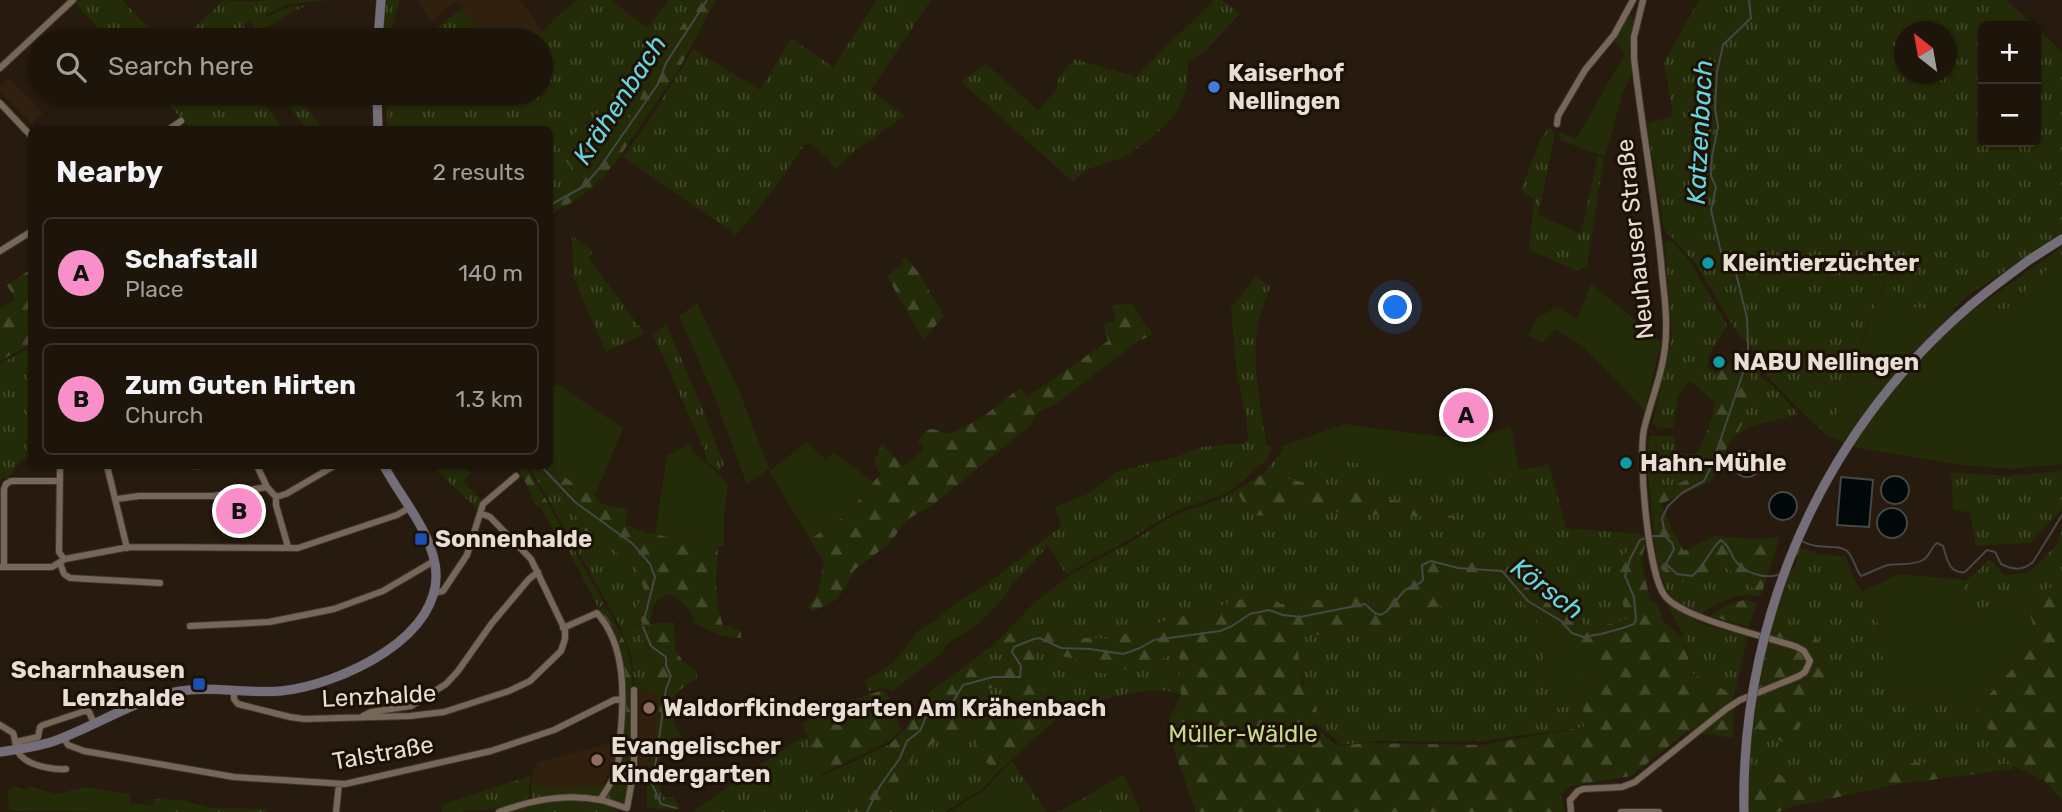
<!DOCTYPE html>
<html lang="en">
<head>
<meta charset="utf-8">
<style>
  :root { --surface:#1d140a; --page:#2a2118; --text:#f1f3f6; --muted:#a09e9c; --line:#3b332b; --accent:#f98fc8 }
  body { margin:0; font-family:Rubik,sans-serif; background:var(--page); color:var(--text) }
  .controls { position:absolute; right:21px; top:21px; display:grid; overflow:hidden; border-radius:10px; box-shadow:0 2px 5px #0004 }
  .controls button { width:63px; height:63px; display:grid; place-items:center; padding:0; border:0; border-bottom:2px solid var(--line); background:var(--surface); color:var(--text); font:35px sans-serif }
  .compass { position:absolute; left:1894px; top:21px; width:63px; height:63px; border-radius:50%; background:var(--surface); box-shadow:0 2px 5px #0004; rotate:329deg }
  .you { position:absolute; left:1396px; top:308px; width:24px; height:24px; margin:-18px; border:5px solid #fff; border-radius:50%; background:#1a73e8; box-shadow:0 0 0 10px #1a73e833 }
  .badge { display:grid; place-items:center; width:46px; height:46px; border-radius:50%; background:var(--accent); color:#111; font-size:23px; font-weight:700 }
  .pin { position:absolute; translate:-50% -50%; border:4px solid #fff; box-shadow:0 2px 7px #0006 }
  .list { margin:0; padding:0; list-style:none }
  h2 { display:flex; justify-content:space-between; align-items:center; height:91px; margin:0; padding:0 28px; font-size:30px }
  h2 small { font-size:23px; font-weight:400; color:var(--muted) }
  .list li { display:grid; grid-template-columns:46px 1fr auto; gap:21px; align-items:center; box-sizing:border-box; height:112px; margin:0 14px 14px; padding:0 14px; border:2px solid var(--line); border-radius:10px }
  .list b { display:block; font-size:26px; white-space:nowrap }
  .list p { margin:0; font-size:23px; white-space:nowrap; color:var(--muted) }
  .list em { font-size:23px; font-style:normal; color:var(--muted) }
  .icon { flex:none; width:38px; height:38px; fill:none; stroke:currentColor; stroke-width:2; stroke-linecap:round; stroke-linejoin:round }
  .map { position:relative; flex:none; width:2062px; height:812px; overflow:hidden }
  .search { position:absolute; background:var(--surface); box-shadow:0 2px 5px #0004; left:28px; top:28px; width:525px; height:77px; display:flex; align-items:center; gap:18px; box-sizing:border-box; padding:0 24px; border-radius:38px; color:var(--muted); font-size:26px }
  .panel { position:absolute; background:var(--surface); box-shadow:0 2px 5px #0004; left:28px; top:126px; width:525px; height:343px; border-radius:10px }
  .map>svg:first-child { display:block }
  .built { fill:#31200e }
  .grass { fill:url(#grass-tufts); fill-rule:evenodd }
  .forest { fill:url(#forest-firs); fill-rule:evenodd }
  .green { fill:#232b08 }
  .water { fill:#00080a; stroke:#454847; stroke-width:2 }
  .lines { fill:none; stroke-linecap:round; stroke-linejoin:round }
  .stream { stroke:#454847; stroke-width:2 }
  .minor-casing { stroke:#3f352f; stroke-width:8 }
  .secondary-casing { stroke:#3f352f; stroke-width:10 }
  .minor { stroke:#766758; stroke-width:6 }
  .secondary { stroke:#736e78; stroke-width:9 }
  .secondary-bridge-casing { stroke:#3f352f; stroke-width:10; stroke-linecap:butt }
  .secondary-bridge { stroke:#736e78; stroke-width:9 }
  .shop-dot { fill:#3f7fe0; stroke:#1d1106; stroke-width:2.5 }
  .culture-dot { fill:#0f9aa8; stroke:#1d1106; stroke-width:2.5 }
  .transit-dot { fill:#1a4fb4; stroke:#1d1106; stroke-width:2.5 }
  .education-dot { fill:#8d6e63; stroke:#1d1106; stroke-width:2.5 }
  .labels { text-anchor:middle; dominant-baseline:central; stroke-width:6; stroke-linejoin:round; paint-order:stroke }
  .poi-label { font-size:24px; font-weight:bold; fill:#e7ded6; stroke:#1d1106; text-anchor:start }
  .street-label { font-size:24px; fill:#e7ded6; stroke:#1d1106 }
  .park-label { font-size:24px; fill:#c5da8f; stroke:#1d1106 }
  .water-label { font-size:26px; font-style:italic; fill:#67d5df; stroke:#1d1106 }
</style>
</head>
<body>
<div class="map">
<svg width="2062" height="812" viewBox="0 0 2062 812">
  <defs>
    <pattern id="grass-tufts" width="24" height="20" patternUnits="userSpaceOnUse" patternTransform="scale(1.75)"><rect width="24" height="20" fill="#232b08"/><path d="M3 7l-1-3M5 7V3M7 7l1-3M15 17l-1-3M17 17v-4M19 17l1-3" fill="none" stroke="#43492b"/></pattern>
    <pattern id="forest-firs" width="22" height="20" patternUnits="userSpaceOnUse" patternTransform="scale(1.75)"><rect width="22" height="20" fill="#232b08"/><path d="M5 1l3.5 6h-7zM16 11l3.5 6h-7z" fill="#43492b"/></pattern>
  </defs>
  <rect width="100%" height="100%" fill="#271a0e"/>
  <path class="built" d="M416,0h104l23,31 -8,9h-3l-13,-12 -14,12h-18l-27,-36 -5,-2 -24,19z
    M9,78l34,35 -12,11 -31,-32v-6z
    M637,689l22,1 1,5 -2,31 -7,44 -10,2 -5,-1z
    M618,741l-4,28 -3,1 -8,15 -48,4 -24,-6 2,-13 5,-8z"/>
  <path class="grass" d="M72,0h50l38,40h-50z
    M224,0l29,2 13,-2h64l-42,4 -23,11 2,2 21,-10 20,-2 -18,8 -32,19 -8,-10 -7,3 10,15h-72z
    M385,0h15l-6,18 -4,22h-9z
    M577,0h34l36,28 22,-28h30l-42,63 -18,38 -14,18 -37,1 -6,7 -8,42 6,6v6l-2,3 -28,10v-64l-163,-1v-36h154v-53h-6l19,-21z
    M877,0h54l-60,90 34,26 -48,33 -21,20 -9,-12 -20,-15 -43,60 -28,33 -113,-78 34,-49 36,-59 67,41 31,-52 42,29z
    M1214,0h8l18,14 -36,38 -17,10c4,14 -3,40 -12,52 -8,12 -36,35 -49,42 -21,10 -36,7 -53,26l-112,-100 25,-18 52,46 18,-20 3,-13 15,-18 63,18 1,-3z
    M1699,0h307l29,26h-52v116h53v-115l26,25v182l-91,59 -21,18 -40,-4 -26,-26 -56,155 -23,-21 -39,-40 -14,-28 -14,-13 -43,-71 -31,-34 -17,-106 26,-7 -9,-54zM1904,32h42v42h-42z
    M463,8l24,32h-67z
    M158,93h98l28,36h-93z
    M278,93h17l28,36h-16z
    M1549,128l5,3v9l-16,75 43,19 17,-78 6,2 -17,107 -10,6 -48,-21 5,-51 -13,-9 20,-52z
    M572,236l21,15 -4,8 56,75 -39,18 -33,-75z
    M1671,240l23,28 33,57 -18,31 -1,11 8,6 2,18 -3,12 -25,-23 -12,16 -5,32 -14,1 -6,-6 19,-86 -7,-95z
    M2062,247v8l-55,54 -31,-1z
    M1256,276l14,11c-4,12 -9,24 -12,37 -7,39 3,81 8,120l6,3 -4,12 -40,34 -51,17 -49,30 -62,34 -18,-28 -34,37 -13,18 -23,23 -31,20 -5,9 -50,38 -8,-3 -15,3 -4,-10 28,-18 25,-32 19,-12 19,-16 31,-19 74,-58 -6,-19 33,-13 30,-23 61,-15 23,-9 42,-4 4,-4 -2,-22 -9,-41 -6,-68z
    M666,324l34,78 24,62 -5,7 -13,-10 1,-2 -3,-10 -50,-112 -4,1z
    M31,347v109l-10,4 -13,18h-5l-3,4v-118z
    M1753,355l8,22 12,9 25,28 -50,13 -12,9 9,-17z
    M1649,436h26l1,16 9,2 8,22 -35,19 -8,-2 -3,-30z
    M1282,451l139,21 98,-2 30,-6 17,64 76,6 -17,20 2,65 -39,11 -13,-15 -25,-11 -19,-14 -23,-24 -59,-9 -54,34 -13,14 -18,-12 -32,9 -27,-4 -24,6 -12,-8 -33,4 -26,10 -39,9 -61,20 -45,-2 -24,-13 -45,24 16,17 -4,4 -15,-2 -33,3 34,-26 41,-42 37,-28 64,-35 40,-25 43,-14 17,-10 9,15 10,10 6,1 33,-8 65,6 96,3 -52,-15 -140,-28z
    M432,466h29l10,7 -8,8 20,20 -6,8z
    M529,466h5c24,21 41,46 56,75l13,-4 16,17 18,12 7,24 -7,18 6,14 -7,2v2l22,48 -3,7 4,9 -24,-1 -4,-34 -12,-31z
    M2062,471v39l-32,33 -54,3 -6,-33 -17,-4 -2,-37 55,4z
    M548,503l56,100 -5,6 -35,-67 -4,1 -19,-35z
    M2062,527v56l-38,15 -66,16 7,-34 11,-7 12,-13 5,2 11,13 24,-2 29,-28z
    M1798,548h6l13,6 28,2 11,27 20,26 13,87 87,13 35,55 -50,4 -46,-6 -61,25 -38,5 -48,-23 -21,8 4,-52 38,-18 -20,-87 20,-46 7,-9z
    M1719,562l30,23 13,7 -2,4c-23,-4 -39,6 -58,17l-27,-12 -9,-13 -9,-24 17,19z
    M1439,571l13,9h52l33,40 14,88 32,-3 1,22 -102,14h-102l-41,4 -4,-6 -21,-16 3,-7 -14,-27 1,-6 -14,-51 2,-3 29,6 12,-7 22,-2 14,8h13l28,-23 42,-7z
    M1666,604l38,21 44,11 -14,59 -42,-22 -8,-37z
    M1034,650l25,6 19,3 23,14 60,-14 18,-8 2,44c-7,-2 -14,-5 -22,-5 -21,-1 -77,14 -96,23l-10,-16 -16,-10 -5,-34z
    M1002,687l10,8 -16,25 -22,30 23,23 -15,16 -37,23h-65l34,-57 46,-28 5,-11 5,-25z
    M807,737l16,39 67,-32 -8,20 -28,48h-162l102,-70z
    M1012,761l35,51h-13l-32,-41z
    M657,772l-1,8 8,17h9l8,13 -34,-2v-35z
    M1124,774l16,38h-82l7,-3z
    M530,776l-2,24c-20,7 -42,12 -63,10l-4,2h-19l-1,-7z
    M531,783l24,6 48,-4 2,3 -6,9 -47,-2 -21,4z
    M154,799l28,1 30,8 56,1 -1,3h-115z
    M571,800l31,2 11,4 3,6h-111l26,-9z"/>
  <path class="forest" d="M699,0h17l-38,71 -62,91 -24,26 -16,12 -26,15v-21l28,-10 2,-3v-6c-9,-9 -18,-14 -21,-28l47,-41 20,13 13,-18 18,-38z
    M906,257l12,15 26,44 -21,24 -36,-64 16,-12 -2,-4z
    M31,269v75l-31,17v-52l15,-10 -8,-14z
    M1131,304c9,8 8,17 20,26l1,5 -14,6 -81,62 -20,10 -6,12 -97,79 -26,15 -19,25 -35,26 -9,19 -9,11 -24,12 -4,-5 10,-15 6,-30 -14,-23 37,-25 33,-40 -6,-12 8,-19 21,23 21,-16 -6,-9 8,-11 7,-1 15,5 32,-15 40,-31 7,9 81,-56 -5,-16 13,-5 -4,-15z
    M1743,348l10,7 -8,64 -9,17 -8,8 -9,27 -9,11 -49,22 11,26 12,21 30,-15 44,3 22,-2 -18,55 -13,-6 -30,-24 -14,15 -31,6 -17,-19 -7,-71 8,2 35,-19 -8,-22h11c14,-25 23,-53 20,-81l8,-4z
    M516,466h10l22,37 -7,5 -5,-2 -5,-10 1,-2z
    M534,466h13l48,30 7,8 26,5 -3,16 24,8 69,14c-2,27 -4,53 5,78l18,5v8l-18,-2 -30,-13 1,-6 -11,-14 -12,-9c-16,2 -20,15 -21,30l24,-2 1,28 8,11 14,11v6c-17,12 -30,16 -24,40 3,12 5,15 15,23l-2,10 -10,-1 -15,5 -3,15h-7l-1,-6c7,-24 13,-60 5,-83l3,-7 -22,-48 6,-2 -5,-16 7,-18 -7,-24 -18,-12 -16,-17 -13,4c-15,-29 -32,-54 -56,-75z
    M1263,474l140,28 55,16 -99,-4 -65,-6 -33,8 -6,-1 -10,-10 -9,-15z
    M1642,534l3,12 -4,13 9,41 8,5 6,17 19,15 9,36 42,22 -1,43 -45,-7 -57,45 -60,10 -10,8 4,18h-369l-25,-70 -2,-22 12,-25 -2,-44 -18,8 -52,15 -8,-1 -23,-14 -19,-3 -24,-6 -3,3 8,21 -3,13 16,10 10,16 -66,60 -23,-23 17,-31 5,1 16,-24 -10,-9 -32,4 -5,25 -5,11 -46,28 -34,57h-26l28,-48 8,-20 14,-14 17,-28 10,-11 29,-21 33,-3 15,2 4,-4 -16,-17 14,-15 31,-9 24,13 45,2 61,-20 39,-9 26,-10 33,-4 12,8 24,-6 27,4 32,-9 18,12 13,-14 19,-28 13,-6 35,2 46,7 23,24 19,14 25,11 13,15 39,-11c-12,-46 -17,-48 15,-85zM1440,572l12,8h52l33,40 19,4 11,19 27,36 -28,-5 17,31 1,22 -102,18 -114,-2 -31,3 -24,-21 4,-9 -2,-18 -8,-4 -4,-5 -6,-44 -7,-13 2,-3 7,4 22,2 12,-7 22,-2 14,8h13l28,-23 42,-7z
    M2062,583v217l-18,-20 -32,-15 2,4 -115,15 -108,23 -12,5h-30l-2,-35 21,-8 48,23 38,-5 61,-25 46,6 49,-4 -34,-55 62,-69 -14,-42z
    M1744,600l13,3 -8,24 -39,-11 16,-11z
    M605,605c8,14 17,28 22,44 12,41 6,111 -1,153l-3,1 -18,-6 11,-20 8,-87 -14,-60 -10,-19z
    M1769,620l47,17 12,33 -21,38 -18,-1 12,18 -15,19 -35,-19z
    M883,690l5,5 13,35 -13,12 -66,32 -20,-51 41,-20z"/>
  <path class="green" d="M1630,15l4,2 -5,34 3,22 -10,23 -17,61 -45,-17 -1,-8 17,7 49,-86 -11,-12z
    M2062,255v209l-51,5 -50,-4 -100,-16 -33,-13 57,-156 25,27 40,4 26,-3 31,1z
    M1591,283l70,59 -16,69 -64,-66 -26,-15 -12,13 -15,-8 10,-18 19,-10 20,12z
    M697,303l41,85 31,80 -22,17 -33,-89 -35,-80z
    M557,384l66,44 -28,68 -48,-30h3v-77z
    M1345,424l99,13 41,-2 26,-9 8,44 -98,3 -139,-22 -1,-5z
    M807,442l19,18 7,-8 41,30 -27,32 -37,25 -41,-68z
    M689,445c11,16 27,24 39,39l-4,32v30l-6,1 -63,-13 12,-79z
    M1899,574l66,6 -7,34 66,-16 14,42 -62,69 -88,-13 -12,-87 -13,-18z
    M1537,620l19,4 11,19 20,4 8,32 -28,-4 16,30 -32,3z
    M1002,771l32,41h-85l34,-21z
    M13,786l15,4 1,-4 28,8 28,-7 45,7v9l23,2 -1,7 -143,-1 -2,-21h4z"/>
  <path class="water" d="M1734 464a13 13 0 1 1 26 0a13 13 0 1 1-26 0Z
    M1881 490a14 14 0 1 1 28 0a14 14 0 1 1-28 0Z
    M1841,477l32,3 -4,47 -32,-2z
    M1769 506a14 14 0 1 1 28 0a14 14 0 1 1-28 0Z
    M1877 523a15 15 0 1 1 30 0a15 15 0 1 1-30 0Z"/>
  <g class="lines">
    <path class="stream" d="M550,205l33,-18 15,-17 60,-86 8,-21 41,-63
      M541,466l34,36 58,42 17,20 5,13 -11,43
      M1665,535l-3,-17 6,-12 14,-13 22,-12 8,-16 36,-107v-16l-1,-24 -11,-45 -15,-21 -10,-42 5,-23 -5,-11 1,-20 6,-29 -3,-19 2,-36 6,-27 28,-27 -2,-18
      M1651,536h14l7,7 2,6 -8,15 11,10 15,2c13,-10 19,-28 29,-36 7,5 9,11 13,19 9,14 32,21 47,15
      M1802,541c16,10 36,2 45,10 7,6 8,18 14,25 9,-3 17,-8 27,-11 11,-2 25,1 35,-5 7,-4 8,-13 14,-17l6,3c4,13 6,28 22,26l22,-22 8,2 6,12c12,6 21,7 32,-2l29,-47
      M643,627l8,19 15,11v9l5,10 -5,13 -11,79
      M654,773l-2,11 9,20 15,4
      M867,812l13,-26 20,-28 7,-17 13,-10 9,-21 22,-5 12,-20 30,-8h27l1,-11 -9,-14 2,-5 20,-8 6,-1 21,10 29,1 33,5 17,-6 14,-8 66,-9 12,-5 18,-12 19,-4 14,5 17,2 65,-13 10,9 6,2 6,-4 18,-21 15,-7 3,-3 -1,-15 9,-4 27,7 44,3 26,30 33,20 11,12 11,4 18,-3 22,-6 11,-4 2,-4 -2,-23 -9,-21 5,-17 10,-19 6,-2"/>
    <defs>
      <path id="minor" d="M0,68l73,-68
        M0,103l32,34
        M1557,124l1,-8 27,-46 29,-35 19,-35
        M168,130l13,-9
        M0,251l32,-20
        M60,466l-1,86 5,7
        M107,466l20,82
        M194,466h4
        M257,466l10,21 9,10v8l12,42
        M276,497l10,-3 48,-28
        M117,499l22,-3h74l54,-9
        M60,563l4,11 6,4 90,5
        M0,567h52l13,-8 64,-12 169,1 99,-33 12,-7
        M4,567v-78l2,-5 5,-3h49
        M433,593l10,-2 24,-36 16,-51 33,-28
        M190,626l79,-4 65,-13 49,-18 51,-30
        M563,628l34,-15c30,33 27,86 23,126 -1,10 0,22 -4,32 -3,10 -10,20 -16,29
        M234,690v9l4,5 52,13 14,2 106,-3 34,-4 65,-21 21,-10 31,-30 4,-12v-9l-34,-71 -41,-42 -10,-4
        M363,716l8,-4 40,-6 35,-22 12,-13 34,-48 37,-44 9,-7
        M0,725l13,8c3,7 2,18 8,23 10,10 32,14 45,13
        M63,737l5,8 16,6 150,26 111,7 146,-33 63,-21 60,-30 8,-1
        M16,742l22,-5 2,-10 3,-2 42,-14 4,1 5,11
        M336,812l3,-28
        M499,812c33,-12 66,-19 102,-12 9,2 17,6 26,8l7,-39v-79
        M1571,812l-1,-12 8,-9 5,-2 39,-2 13,-5 91,-73 14,-9 59,-24 6,-4 5,-11 -6,-10 -7,-4c-31,-11 -114,-28 -132,-51 -17,-21 -27,-139 -21,-167 8,-33 22,-63 22,-98 1,-19 -2,-38 -4,-58 -6,-72 -20,-143 -28,-215v-21l9,-37
        M1621,812h38"/>
      <path id="secondary" d="M378,40l3,-40
        M377,93l1,37
        M2001,281l28,-21 33,-21
        M0,752c19,-3 39,-5 57,-12 40,-15 76,-39 118,-48 36,-7 71,2 106,-1 57,-6 167,-54 154,-127 -7,-37 -34,-66 -51,-98"/>
    </defs>
    <use href="#minor" class="minor-casing"/>
    <use href="#secondary" class="secondary-casing"/>
    <use href="#minor" class="minor"/>
    <use href="#secondary" class="secondary"/>
    <defs>
      <path id="secondary-bridge" d="M1744,812c-4,-207 91,-407 257,-531"/>
    </defs>
    <use href="#secondary-bridge" class="secondary-bridge-casing"/>
    <use href="#secondary-bridge" class="secondary-bridge"/>
  </g>
  <circle class="shop-dot" cx="1214" cy="87" r="7"/>
  <g class="culture-dot">
    <circle cx="1708" cy="263" r="7"/>
    <circle cx="1719" cy="362" r="7"/>
    <circle cx="1626" cy="463" r="7"/>
  </g>
  <g class="transit-dot">
    <rect x="414" y="532" width="14" height="14" rx="3.5"/>
    <rect x="192" y="677" width="14" height="14" rx="3.5"/>
  </g>
  <g class="education-dot">
    <circle cx="649" cy="708" r="7"/>
    <circle cx="597" cy="760" r="7"/>
  </g>
  <g class="labels">
    <g class="poi-label">
      <text x="1228" y="73">Kaiserhof<tspan x="1228" dy="28">Nellingen</tspan></text>
      <text x="1722" y="263">Kleintierzüchter</text>
      <text x="1733" y="362">NABU Nellingen</text>
      <text x="1640" y="463">Hahn-Mühle</text>
      <text x="435" y="539">Sonnenhalde</text>
      <text x="185" y="670" text-anchor="end">Scharnhausen<tspan x="185" dy="28">Lenzhalde</tspan></text>
      <text x="663" y="708">Waldorfkindergarten Am Krähenbach</text>
      <text x="611" y="746">Evangelischer<tspan x="611" dy="28">Kindergarten</tspan></text>
    </g>
    <g class="street-label">
      <text transform="translate(1635 239) rotate(-96)">Neuhauser Straße</text>
      <text transform="translate(379 696) rotate(-3)">Lenzhalde</text>
      <text transform="translate(383 753) rotate(-10)">Talstraße</text>
    </g>
    <g class="park-label">
      <text x="1243" y="734">Müller-Wäldle</text>
    </g>
    <g class="water-label">
      <text transform="translate(620 100) rotate(-57)">Krähenbach</text>
      <text transform="translate(1700 132) rotate(-87)">Katzenbach</text>
      <text transform="translate(1547 589) rotate(37)">Körsch</text>
    </g>
  </g>
</svg>
<div class="controls">
<button>+</button>
<button>−</button>
</div>
<svg class="compass" viewBox="-18 -18 36 36"><path d="M0-13l5 13h-10z" fill="#e53935"/><path d="M0 13l5-13h-10z" fill="#a09e9c"/></svg>
<div class="you"></div>
<div class="pin badge" style="left:1466px;top:415px">A</div>
<div class="pin badge" style="left:239px;top:511px">B</div>
<div class="search"><svg class="icon" aria-label="search" viewBox="0 0 24 24"><circle cx="10" cy="10" r="6"/><path d="M15 15l6 6"/></svg>Search here</div>
<section class="panel">
<h2>Nearby<small>2 results</small></h2>
<ul class="list">
<li><span class="badge">A</span><div><b>Schafstall</b><p>Place</p></div><em>140 m</em></li>
<li><span class="badge">B</span><div><b>Zum Guten Hirten</b><p>Church</p></div><em>1.3 km</em></li>
</ul>
</section>
</div>
</body>
</html>
